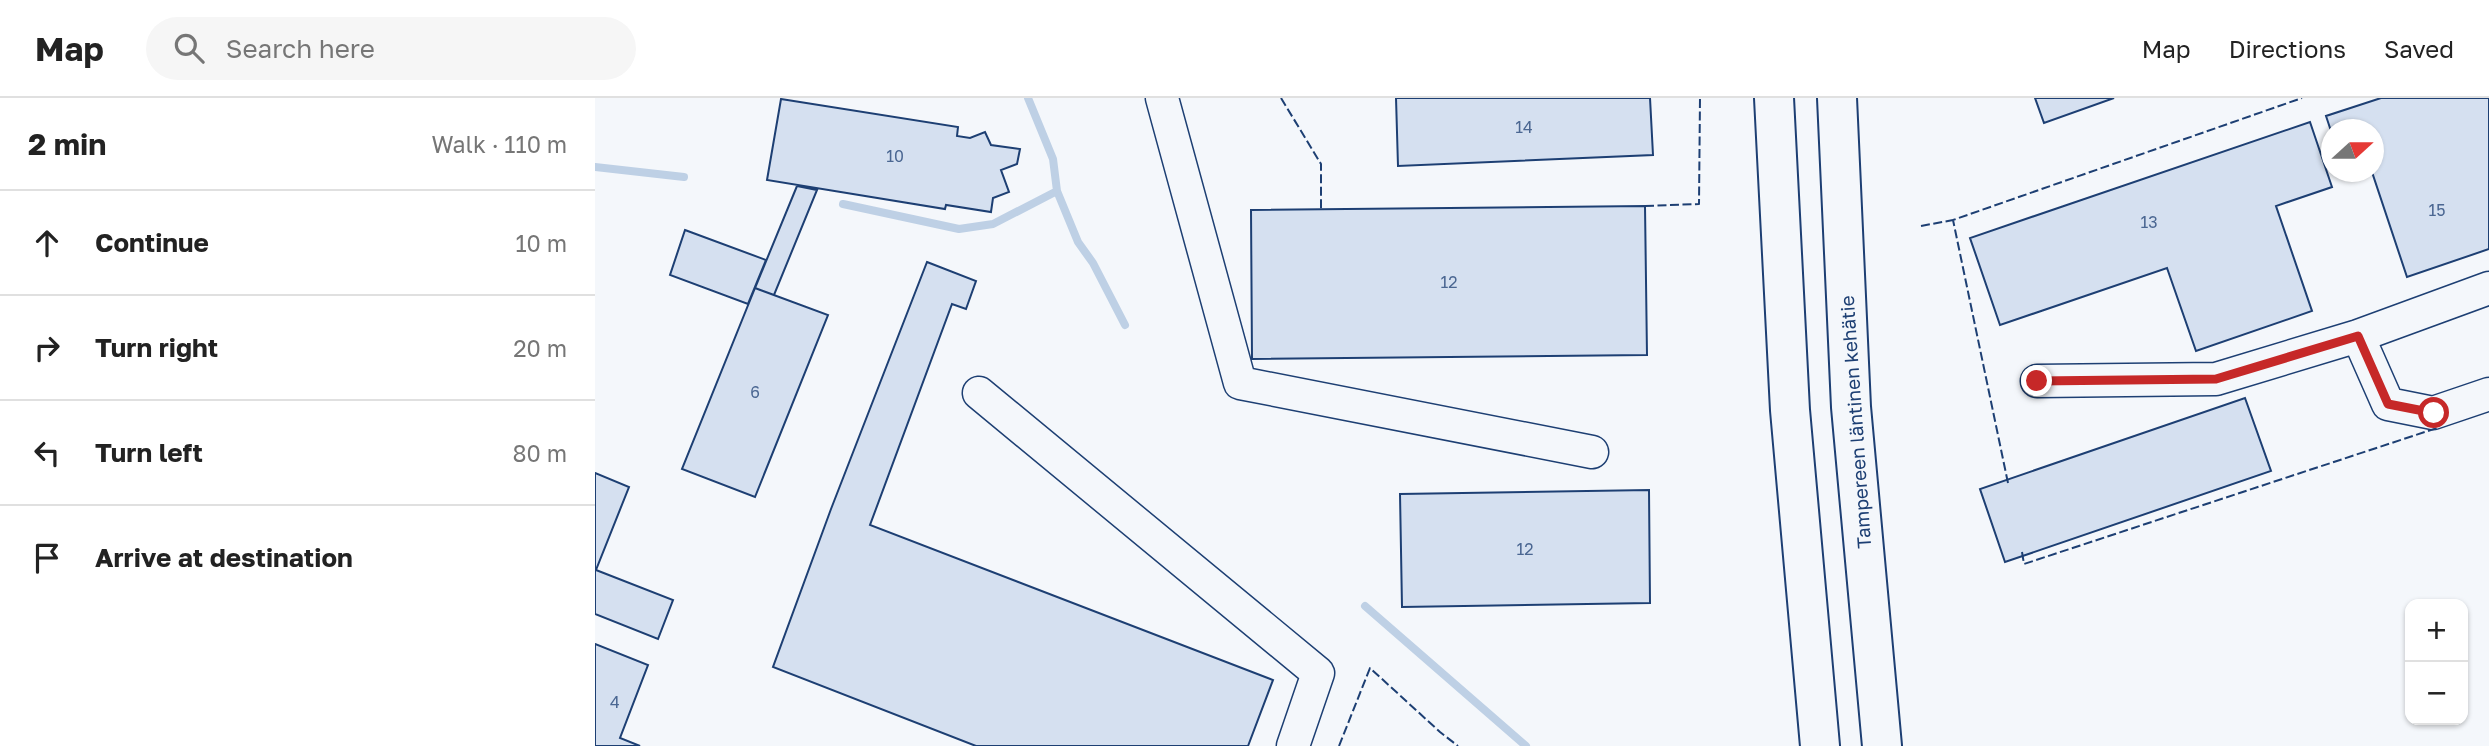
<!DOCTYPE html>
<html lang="en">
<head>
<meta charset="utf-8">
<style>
  :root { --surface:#fff; --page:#f6f6f6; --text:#222; --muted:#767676; --line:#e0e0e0 }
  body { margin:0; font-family:"Golos Text",sans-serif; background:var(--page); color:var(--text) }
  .controls { position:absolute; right:21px; bottom:21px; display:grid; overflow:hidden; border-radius:14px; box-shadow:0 2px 5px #0004 }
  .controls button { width:63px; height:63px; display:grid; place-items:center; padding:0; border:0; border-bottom:2px solid var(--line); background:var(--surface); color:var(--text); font:35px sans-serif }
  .compass { position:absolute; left:1726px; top:21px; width:63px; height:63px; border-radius:50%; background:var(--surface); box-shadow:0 2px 5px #0004; rotate:69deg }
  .stop { position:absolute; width:21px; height:21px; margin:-16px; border:5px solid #c62828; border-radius:50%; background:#fff }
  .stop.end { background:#c62828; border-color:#fff; box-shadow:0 2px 7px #0008 }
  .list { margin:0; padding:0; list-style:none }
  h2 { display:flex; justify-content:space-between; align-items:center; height:91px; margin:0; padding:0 28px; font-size:30px }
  h2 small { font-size:23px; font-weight:400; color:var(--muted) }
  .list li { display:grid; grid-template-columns:46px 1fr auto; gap:21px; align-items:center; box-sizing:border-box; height:105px; padding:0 28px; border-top:2px solid var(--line) }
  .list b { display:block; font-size:26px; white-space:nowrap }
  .list em { font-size:23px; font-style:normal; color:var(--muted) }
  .icon { flex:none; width:38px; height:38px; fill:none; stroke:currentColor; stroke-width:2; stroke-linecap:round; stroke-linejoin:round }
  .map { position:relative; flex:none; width:1894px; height:648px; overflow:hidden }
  header { display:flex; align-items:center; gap:42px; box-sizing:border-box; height:98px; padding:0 35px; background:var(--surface); border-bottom:2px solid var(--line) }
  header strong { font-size:33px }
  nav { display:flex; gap:38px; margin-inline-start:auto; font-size:24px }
  .search { width:490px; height:63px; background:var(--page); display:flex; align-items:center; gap:18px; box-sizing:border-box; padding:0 24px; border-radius:38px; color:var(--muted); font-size:26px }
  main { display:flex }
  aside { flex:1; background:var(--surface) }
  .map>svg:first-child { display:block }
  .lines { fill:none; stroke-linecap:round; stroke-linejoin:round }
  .stream { stroke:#bed0e5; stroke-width:8 }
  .building { fill:#d5e0f0; stroke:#1d3f73; stroke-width:2 }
  .minor-casing { stroke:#1d3f73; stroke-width:35 }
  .highway-casing { stroke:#1d3f73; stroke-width:42 }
  .minor { stroke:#f4f7fb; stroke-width:32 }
  .highway { stroke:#f4f7fb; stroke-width:38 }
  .fence { stroke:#1d3f73; stroke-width:2; stroke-dasharray:9 3.5; stroke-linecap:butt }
  .route { stroke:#c62828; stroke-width:9 }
  .labels { text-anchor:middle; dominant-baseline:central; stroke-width:5; stroke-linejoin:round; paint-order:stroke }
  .number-label { font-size:16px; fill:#4b6792 }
  .street-label { font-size:19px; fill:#1d3f73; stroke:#f4f7fb }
</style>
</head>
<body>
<header>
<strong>Map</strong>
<div class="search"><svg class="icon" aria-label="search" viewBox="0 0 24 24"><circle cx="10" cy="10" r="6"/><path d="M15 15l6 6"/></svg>Search here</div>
<nav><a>Map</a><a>Directions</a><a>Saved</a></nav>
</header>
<main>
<aside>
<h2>2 min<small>Walk · 110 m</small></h2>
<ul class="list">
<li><svg class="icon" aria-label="ahead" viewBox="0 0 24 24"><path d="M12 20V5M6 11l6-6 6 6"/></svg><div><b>Continue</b></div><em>10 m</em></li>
<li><svg class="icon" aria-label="right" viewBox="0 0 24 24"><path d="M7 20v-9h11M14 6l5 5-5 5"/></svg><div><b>Turn right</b></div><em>20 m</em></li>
<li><svg class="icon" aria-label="left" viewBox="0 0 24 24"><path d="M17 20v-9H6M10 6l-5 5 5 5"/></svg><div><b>Turn left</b></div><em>80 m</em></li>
<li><svg class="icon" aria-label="arrive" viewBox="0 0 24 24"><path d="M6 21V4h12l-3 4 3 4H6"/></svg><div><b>Arrive at destination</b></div></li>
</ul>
</aside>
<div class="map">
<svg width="1894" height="648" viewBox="0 0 1894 648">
  <rect width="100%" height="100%" fill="#f4f7fb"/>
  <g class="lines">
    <path class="stream" d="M433,0l25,61 4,32 21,51 15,21 32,62
      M0,69l89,10
      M248,106l116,25 34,-5 64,-33
      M770,508l161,140"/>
  </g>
  <path class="building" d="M801,0h254l3,57 -255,11z
    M1440,0h79l-70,25z
    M1786,0h108v151l-82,28 -35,-105 1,-42h-42v1l-5,-15z
    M186,1l177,28 -1,9 13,2 15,-6 6,13 29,4 -3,15 -16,6 8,22 -16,6 -2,14 -45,-7 -1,4 -178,-29z
    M1715,24l22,65 -56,19 36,105 -116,40 -29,-83 -167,57 -30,-87z
    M1750,74h24l-22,7z
    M202,88l20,4 -43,105 -19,-7z
    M1050,108l2,149 -395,4 -1,-149z
    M90,132l81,30 -18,44 -78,-29z
    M332,164l49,19 -10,28 -14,-5 -82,221 403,155 -25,66h-272l-203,-79 58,-158z
    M160,190l73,27 -73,182 -73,-28z
    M1650,300l26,73 -266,91 -25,-73z
    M0,375l34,14 -33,83 77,30 -15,39 -63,-25z
    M1054,392l1,113 -248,4 -2,-113z
    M0,546l53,21 -28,73 20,8h-45z"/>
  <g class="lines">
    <defs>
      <path id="minor" d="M567,0l78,285 352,69
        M1763,238l30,68 45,9 56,-19
        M1442,283l179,-2 142,-43 131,-48
        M384,295l339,280 -25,73"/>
      <path id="highway" d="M1179,0l16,312 30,336
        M1242,0l14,309 31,339"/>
    </defs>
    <use href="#minor" class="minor-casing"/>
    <use href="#highway" class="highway-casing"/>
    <use href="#minor" class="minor"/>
    <use href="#highway" class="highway"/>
    <path class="fence" d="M686,0l40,66v45
      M1050,108l54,-2 1,-106
      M1326,128l32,-6
      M1413,385l-55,-263 349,-122
      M1427,454l2,12 413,-136
      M744,648l31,-78 70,64 18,14"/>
  </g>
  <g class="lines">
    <path class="route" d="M1442,283l179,-2 142,-43 30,68 46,9"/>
  </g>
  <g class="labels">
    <g class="number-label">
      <text x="929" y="29">14</text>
      <text x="300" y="58">10</text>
      <text x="1842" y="112">15</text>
      <text x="1554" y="124">13</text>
      <text x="854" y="184">12</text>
      <text x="160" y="294">6</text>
      <text x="930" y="451">12</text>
      <text x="20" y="604">4</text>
    </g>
    <g class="street-label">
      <text transform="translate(1260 324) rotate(-94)">Tampereen läntinen kehätie</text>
    </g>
  </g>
</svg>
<div class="controls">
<button>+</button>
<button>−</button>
</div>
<svg class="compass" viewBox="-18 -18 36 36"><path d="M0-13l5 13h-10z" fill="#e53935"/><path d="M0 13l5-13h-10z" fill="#767676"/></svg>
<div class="stop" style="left:1839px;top:315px"></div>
<div class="stop end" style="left:1442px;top:283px"></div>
</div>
</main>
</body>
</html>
